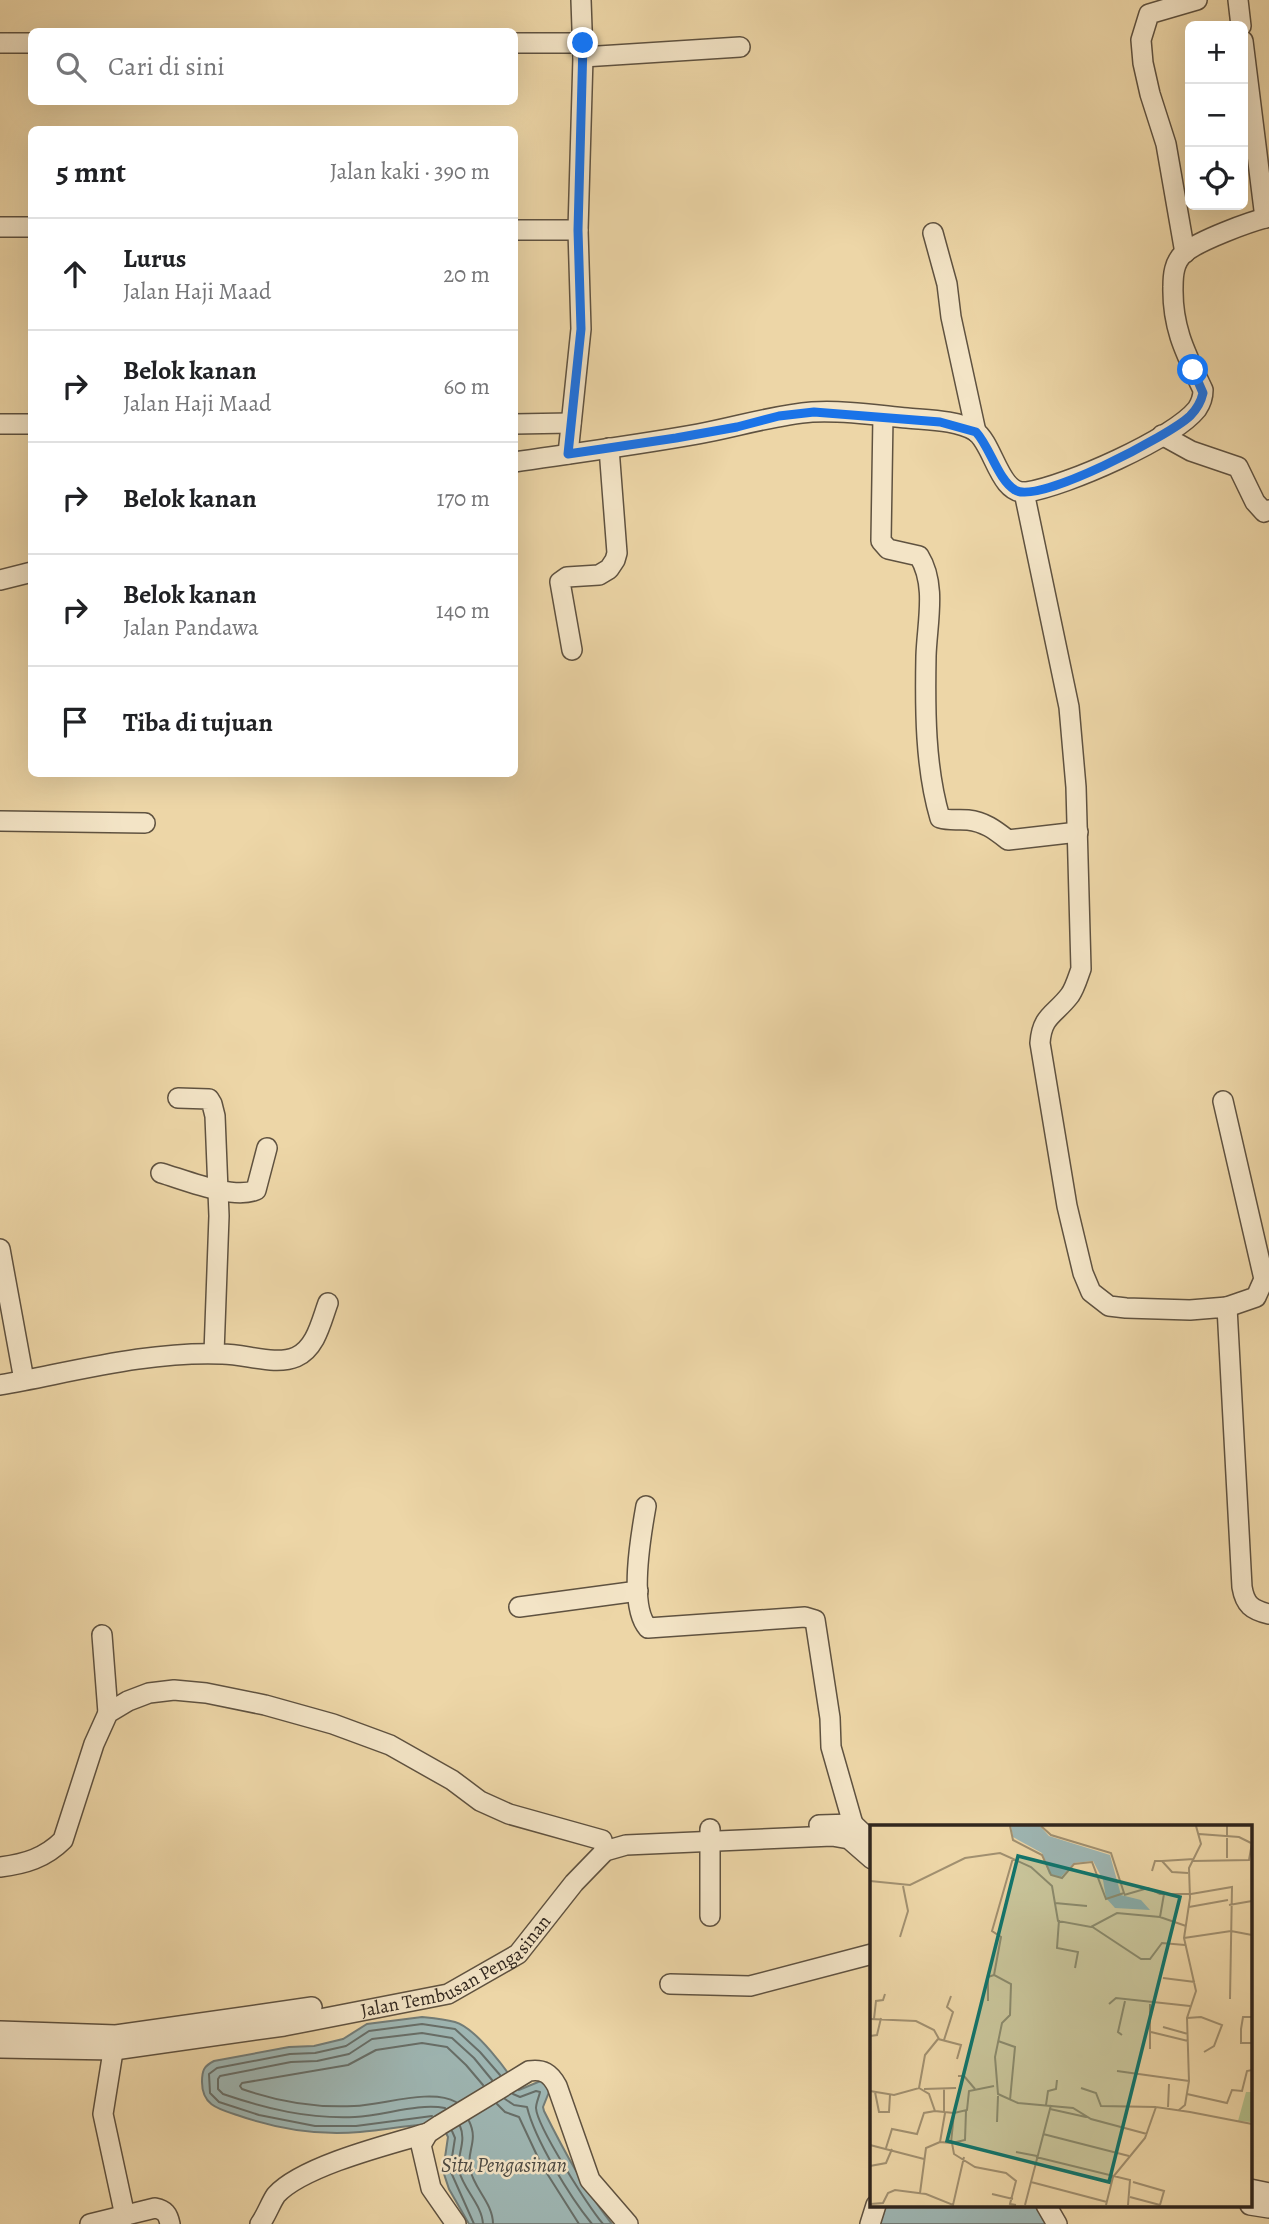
<!DOCTYPE html>
<html lang="id">
<head>
<meta charset="utf-8">
<style>
  :root { --surface:#fff; --page:#f6f6f6; --text:#202124; --muted:#757577; --line:#e0e0e0 }
  body { margin:0; font-family:Alegreya,serif; background:var(--page); color:var(--text) }
  .controls { position:absolute; right:21px; top:21px; display:grid; overflow:hidden; border-radius:10px; box-shadow:0 7px 28px #0002 }
  .controls button { width:63px; height:63px; display:grid; place-items:center; padding:0; border:0; border-bottom:2px solid var(--line); background:var(--surface); color:var(--text); font:35px sans-serif }
  .stop { position:absolute; width:21px; height:21px; margin:-16px; border:5px solid #1a73e8; border-radius:50%; background:#fff }
  .stop.end { background:#1a73e8; border-color:#fff; box-shadow:0 2px 7px #0008 }
  .list { margin:0; padding:0; list-style:none }
  h2 { display:flex; justify-content:space-between; align-items:center; height:91px; margin:0; padding:0 28px; font-size:30px }
  h2 small { font-size:23px; font-weight:400; color:var(--muted) }
  .list li { display:grid; grid-template-columns:46px 1fr auto; gap:21px; align-items:center; box-sizing:border-box; height:112px; padding:0 28px; border-top:2px solid var(--line) }
  .list b { display:block; font-size:26px; white-space:nowrap }
  .list p { margin:0; font-size:23px; white-space:nowrap; color:var(--muted) }
  .list em { font-size:23px; font-style:normal; color:var(--muted) }
  .icon { flex:none; width:38px; height:38px; fill:none; stroke:currentColor; stroke-width:2; stroke-linecap:round; stroke-linejoin:round }
  .map { position:relative; flex:none; width:1269px; height:2224px; overflow:hidden }
  .search { position:absolute; background:var(--surface); box-shadow:0 7px 28px #0002; left:28px; top:28px; width:490px; height:77px; display:flex; align-items:center; gap:18px; box-sizing:border-box; padding:0 24px; border-radius:10px; color:var(--muted); font-size:26px }
  .panel { position:absolute; background:var(--surface); box-shadow:0 7px 28px #0002; left:28px; top:126px; width:490px; height:651px; border-radius:10px }
  .map>svg:first-child { display:block }
  .water { fill:#9eb6b3; stroke:#727c77; stroke-width:2 }
  .lines { fill:none; stroke-linecap:round; stroke-linejoin:round }
  .shore { stroke:#676e68; stroke-width:2 }
  .street-casing { stroke:#5f5240; stroke-width:22 }
  .street { stroke:#f3e4c6; stroke-width:19 }
  .route { stroke:#1a73e8; stroke-width:9 }
  .labels { text-anchor:middle; dominant-baseline:central; stroke-width:5; stroke-linejoin:round; paint-order:stroke }
  .street-label { font-size:19px; fill:#30261e; stroke:#f3e4c6 }
  .water-label { font-size:21px; font-style:italic; fill:#4c4a43; stroke:#f3e4c6 }
  .inset-road { fill:none; stroke:#a19070; stroke-width:2 }
  .view { fill:#0f766e; fill-opacity:0.15; stroke:#0f766e; stroke-width:3.5 }
  .inset-edge { fill:none; stroke:#30261e; stroke-width:3.5 }
</style>
</head>
<body>
<div class="map">
<svg width="1269" height="2224" viewBox="0 0 1269 2224">
  <rect width="100%" height="100%" fill="#edd6a7"/>
  <filter id="stains"><feTurbulence type="fractalNoise" baseFrequency=".00286" numOctaves="4"/><feColorMatrix values="0 0 0 0 .2 0 0 0 0 .09 0 0 0 0 .02 0 0 0 .5 -.17"/></filter>
  <radialGradient id="worn" r=".72"><stop offset=".6" stop-color="#630" stop-opacity="0"/><stop offset="1" stop-color="#630" stop-opacity=".3"/></radialGradient>
  <path class="water" d="M422,2017c10,1 22,2 33,5 21,6 53,49 64,68l24,-10 8,7 -8,20 1,4c20,40 41,79 68,113h-143l-20,-35 -6,-18 5,-34 -7,-14c-28,1 -54,7 -81,9 -43,4 -83,-3 -123,-17 -19,-6 -35,-10 -35,-33 0,-12 2,-16 12,-21l75,-14 25,-1 29,-7 24,-15z
    M883,2205h157l9,19h-172z"/>
  <g class="lines">
    <path class="shore" d="M513,2094l7,3 16,-6 4,1c-1,5 -4,11 -4,16 1,19 53,99 67,116
      M505,2099l9,6 13,2c8,33 43,90 65,117
      M456,2102c-25,-14 -73,3 -102,4 -39,2 -75,-4 -112,-17l-2,-3 2,-3 106,-18 28,-15 46,-7 25,4 19,18 17,20
      M497,2104l8,8 14,5 22,47 38,60
      M445,2108c-29,-5 -61,8 -90,9 -47,2 -88,-8 -132,-23l-5,-5v-10l2,-3 71,-14 26,-1 32,-7 23,-15 50,-6 30,5 22,20 18,22
      M432,2116l-76,10h-41l-56,-11 -40,-13 -9,-9 -1,-19 8,-6 73,-14 25,-1 31,-7 23,-15 53,-7 33,5 25,23 20,23
      M469,2121c10,20 -3,30 1,48 4,20 23,34 23,55
      M460,2126c7,16 -4,30 -1,45 5,19 23,34 24,53
      M452,2131l3,7 -5,32 24,54"/>
    <defs>
      <g id="street">
        <path d="M1238,0l3,26"/>
        <path d="M1243,41l22,177"/>
        <path d="M0,43h32"/>
        <path d="M514,43h69"/>
        <path d="M583,57l157,-10"/>
        <path d="M0,227h32"/>
        <path d="M514,230h64"/>
        <path d="M933,233l14,51 4,33 25,115"/>
        <path d="M1185,253l-19,-109 -16,-50 -7,-31 -2,-23 8,-26 48,-14"/>
        <path d="M883,416l-2,125 7,8 31,7c18,29 8,67 7,100 -1,53 -1,111 14,162 10,3 18,1 28,2 17,2 27,10 40,20l70,-8"/>
        <path d="M0,424h32"/>
        <path d="M514,424l57,-1"/>
        <path d="M1162,435l29,16 47,16 17,35 9,10 5,-2"/>
        <path d="M568,454l13,-125 -3,-99 5,-173 -2,-57"/>
        <path d="M514,462c62,-9 123,-17 184,-28 38,-7 76,-19 114,-22 31,-2 64,3 95,6 21,2 50,2 68,13 19,13 24,65 52,61 39,-6 146,-53 170,-83 4,-6 6,-12 6,-19 -17,-36 -31,-62 -30,-103 0,-12 1,-25 11,-34 16,-13 65,-31 85,-36"/>
        <path d="M1024,492l45,215 7,80 5,182c-3,8 -6,19 -11,26 -15,20 -28,20 -30,48l27,163 16,67 8,19 18,14 17,2 64,2 37,-3 15,280c3,18 10,23 27,27"/>
        <path d="M0,580l32,-8"/>
        <path d="M572,650l-12,-68 7,-5 32,-2 10,-6 6,-9 2,-7 -8,-105"/>
        <path d="M0,821l145,2"/>
        <path d="M178,1098l31,1 3,5 3,12 4,100 -5,137"/>
        <path d="M1223,1101l41,178 -8,18 -29,10"/>
        <path d="M161,1173c24,7 72,27 95,17l11,-42"/>
        <path d="M0,1249l24,131"/>
        <path d="M0,1385c73,-13 148,-34 222,-31 24,0 53,12 74,3 20,-9 25,-35 32,-54"/>
        <path d="M646,1506c-5,28 -18,100 2,122l157,-11 10,3 15,98 1,29 22,77 -3,11"/>
        <path d="M519,1607l119,-16"/>
        <path d="M102,1635l6,78"/>
        <path d="M819,1825l34,-1 19,18"/>
        <path d="M710,1829v87"/>
        <path d="M0,1867c25,-3 45,-9 63,-27l31,-96 14,-31 20,-12 21,-8 25,-3 32,3 59,12 68,19 57,21 62,35 28,21 29,13 93,26 3,11"/>
        <path d="M670,1984l80,2 122,-32"/>
        <path d="M0,2031l116,4 196,-28"/>
        <path d="M115,2039l-12,75 22,102"/>
        <path id="s1" d="M0,2048l114,2 170,-24 164,-32 70,-40 56,-71 31,-32 21,-6 206,-9 17,3 23,20"/>
        <path d="M1250,2189l19,4"/>
        <path d="M1046,2205l11,19"/>
        <path d="M1250,2205l19,3"/>
        <path d="M90,2224l65,-16c10,2 13,6 15,16"/>
        <path d="M260,2224c6,-8 11,-22 16,-29 26,-29 114,-51 152,-62"/>
        <path d="M456,2224l-25,-36 -10,-43 7,-12 12,-8 89,-54c14,-2 21,2 28,15l33,94 38,44"/>
        <path d="M870,2224l6,-19"/>
      </g>
    </defs>
    <use href="#street" class="street-casing"/>
    <use href="#street" class="street"/>
  </g>
  <g class="lines">
    <path class="route" d="M583,43l-5,187 3,99 -13,125 108,-16 61,-11 42,-11 35,-4 126,10 36,10c14,15 22,48 39,58 23,15 155,-55 175,-74 7,-7 11,-14 13,-23l-10,-23"/>
  </g>
  <g class="labels">
    <g class="street-label">
      <text stroke="none"><textPath href="#s1" startOffset="472">Jalan Tembusan Pengasinan</textPath></text>
    </g>
    <g class="water-label">
      <text x="504" y="2165">Situ Pengasinan</text>
    </g>
  </g>
  <g transform="translate(870 1825)">
    <rect width="382" height="382" fill="#edd6a7"/>
    <path d="M376,267h5v30l-13,-1z" fill="#b3bf8b"/>
    <path d="M141,1h29l9,10 61,19 11,40 20,5 9,10 -35,-2 -9,-10 -3,-18 -10,-19 -19,2 -13,14 -12,-3 -7,-21 -29,-16z" fill="#9eb6b3"/>
    <path class="inset-road" d="M140,1l3,14 29,15 9,20 11,3 12,-14 18,-2 14,37 18,-6 -13,-40 -60,-18 -10,-9M329,9l40,3 12,6M143,33l-21,73 9,6 -7,38 17,9 -1,31 -8,8 -7,34 3,37 20,9 55,5 18,11 56,15M357,33v-32M292,36l32,-2M323,36l56,-1 3,-17M282,46l3,-10h7l10,11 16,1M0,56l40,4 55,-27 35,-5 31,14 21,19 6,35 33,6 26,-14 43,4 26,9M254,70l24,-7 12,6h31l41,-7 -2,112M185,78l32,3M359,80l23,-4M319,82l39,-7M290,92l4,-23M189,95l-2,28 21,4 -3,16M221,101l50,33h9l12,-16 23,2M30,112l8,-26 -5,-25M314,113l47,-7 21,4M293,153l32,4M118,176v-24l6,-2M239,179l7,-6 74,8M382,192h-9l-2,12v14h11M317,193l14,-1 21,8 -8,21 -10,6M0,194l46,2 18,9 5,9M4,194l2,-18 7,-1 2,-6M293,202l25,7M281,207l37,9M252,210l-4,-3 7,-31M0,211l7,-1 4,-17M74,215l9,-28 -6,-5 4,-11M128,216l17,6 -5,53M280,224v-45M247,246l72,10M88,251h6l11,13M49,263l6,-33 13,-16 23,6 -4,14M74,263v25M211,263l15,5 5,13 55,1M54,264l32,-1M0,266l24,4 25,-7 10,6 6,17 19,2 13,-3 2,-19 25,-5M5,267l4,20h10l1,-17M317,269l40,9 5,-13 10,1 5,-20 5,-1M176,280l2,-14 8,-2 1,-9M298,282l1,-23M180,284l36,8M309,285l6,-5 4,-24 -2,-63 9,-27 -12,-53 6,-40 -1,-30 12,-24 -5,-18M320,287l62,12M75,288l-5,29 12,1 2,11 21,13 31,6 10,8 -6,23 6,1M127,297l1,-26M173,309l86,22M81,318l3,-30M82,318l13,-3 1,-29M0,320l54,14M16,323l6,-19 25,5 7,-21 11,-2M146,327l21,4M166,332l94,23 -2,25M0,341l16,-3 6,-14M161,357l76,20M263,357l31,9 -4,14M50,368l6,-45 14,-6M122,369l21,5M260,372l30,8M0,379l13,-1 5,-10 7,-3 31,4 27,11 11,-48M155,380l26,-100M236,380l7,-28 32,-39 11,-31 34,5"/>
    <path class="view" d="M148,31l162,41 -71,285 -162,-41z"/>
    <rect width="382" height="382" class="inset-edge"/>
  </g>
  <rect width="100%" height="100%" filter="url(#stains)"/>
  <rect width="100%" height="100%" fill="url(#worn)"/>
</svg>
<div class="controls">
<button>+</button>
<button>−</button>
<button><svg class="icon" aria-label="locate" viewBox="0 0 24 24"><circle cx="12" cy="12" r="6"/><path d="M12 2v4M12 18v4M2 12h4M18 12h4"/></svg></button>
</div>
<div class="stop" style="left:1193px;top:370px"></div>
<div class="stop end" style="left:583px;top:43px"></div>
<div class="search"><svg class="icon" aria-label="search" viewBox="0 0 24 24"><circle cx="10" cy="10" r="6"/><path d="M15 15l6 6"/></svg>Cari di sini</div>
<section class="panel">
<h2>5 mnt<small>Jalan kaki · 390 m</small></h2>
<ul class="list">
<li><svg class="icon" aria-label="ahead" viewBox="0 0 24 24"><path d="M12 20V5M6 11l6-6 6 6"/></svg><div><b>Lurus</b><p>Jalan Haji Maad</p></div><em>20 m</em></li>
<li><svg class="icon" aria-label="right" viewBox="0 0 24 24"><path d="M7 20v-9h11M14 6l5 5-5 5"/></svg><div><b>Belok kanan</b><p>Jalan Haji Maad</p></div><em>60 m</em></li>
<li><svg class="icon" aria-label="right" viewBox="0 0 24 24"><path d="M7 20v-9h11M14 6l5 5-5 5"/></svg><div><b>Belok kanan</b></div><em>170 m</em></li>
<li><svg class="icon" aria-label="right" viewBox="0 0 24 24"><path d="M7 20v-9h11M14 6l5 5-5 5"/></svg><div><b>Belok kanan</b><p>Jalan Pandawa</p></div><em>140 m</em></li>
<li><svg class="icon" aria-label="arrive" viewBox="0 0 24 24"><path d="M6 21V4h12l-3 4 3 4H6"/></svg><div><b>Tiba di tujuan</b></div></li>
</ul>
</section>
</div>
</body>
</html>
